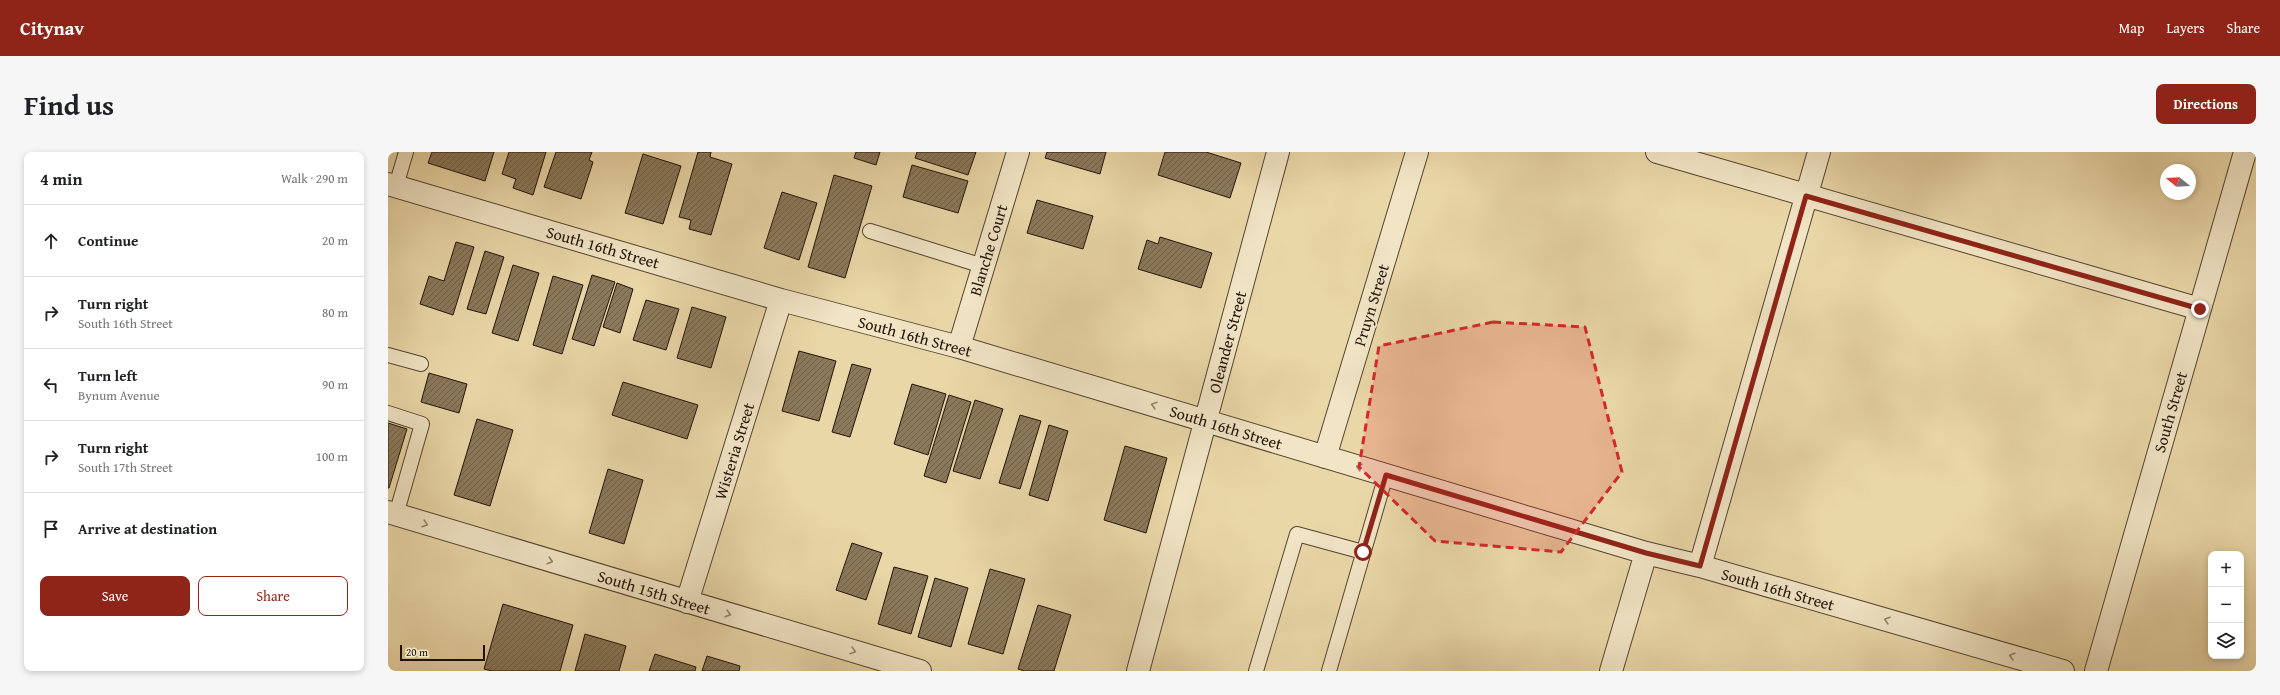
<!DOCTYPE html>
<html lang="en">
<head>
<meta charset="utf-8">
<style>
  :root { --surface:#fff; --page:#f6f6f6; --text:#202124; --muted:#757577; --line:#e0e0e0; --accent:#8f2418 }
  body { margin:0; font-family:"Gentium Book Plus",serif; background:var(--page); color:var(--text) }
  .controls { position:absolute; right:12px; bottom:12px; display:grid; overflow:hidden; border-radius:8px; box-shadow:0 2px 6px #0003 }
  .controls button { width:36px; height:36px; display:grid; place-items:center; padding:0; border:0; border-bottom:1px solid var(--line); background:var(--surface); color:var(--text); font:20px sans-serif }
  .compass { position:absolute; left:1772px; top:12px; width:36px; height:36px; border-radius:50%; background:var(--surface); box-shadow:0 2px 6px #0003; rotate:288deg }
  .scale { position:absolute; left:12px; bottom:10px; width:85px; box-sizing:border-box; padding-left:4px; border:2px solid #221307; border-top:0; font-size:11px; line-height:14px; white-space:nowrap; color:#221307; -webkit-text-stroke:3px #f1e5c6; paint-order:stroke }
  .stop { position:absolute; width:12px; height:12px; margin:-9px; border:3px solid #8f2418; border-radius:50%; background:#fff }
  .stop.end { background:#8f2418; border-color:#fff; box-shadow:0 1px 4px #0008 }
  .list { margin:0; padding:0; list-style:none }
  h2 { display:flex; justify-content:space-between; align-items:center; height:52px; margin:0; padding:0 16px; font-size:17px }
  h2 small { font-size:13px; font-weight:400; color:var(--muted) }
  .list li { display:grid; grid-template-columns:26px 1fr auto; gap:12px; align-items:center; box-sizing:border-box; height:72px; padding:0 16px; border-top:1px solid var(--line) }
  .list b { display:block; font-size:15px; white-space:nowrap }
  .list p { margin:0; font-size:13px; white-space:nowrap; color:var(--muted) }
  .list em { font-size:13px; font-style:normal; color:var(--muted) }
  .actions { display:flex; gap:8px; padding:12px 16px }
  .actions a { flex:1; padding:9px 0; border:1px solid var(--accent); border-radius:8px; text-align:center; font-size:14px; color:var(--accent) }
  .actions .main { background:var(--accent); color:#fff }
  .icon { flex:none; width:22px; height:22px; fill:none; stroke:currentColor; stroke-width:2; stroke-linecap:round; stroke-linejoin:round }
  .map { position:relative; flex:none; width:1868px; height:519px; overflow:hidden; border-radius:8px }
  header { display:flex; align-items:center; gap:24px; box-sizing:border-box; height:56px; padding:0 20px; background:var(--accent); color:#fff }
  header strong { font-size:19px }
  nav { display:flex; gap:22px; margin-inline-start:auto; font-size:14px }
  .intro { display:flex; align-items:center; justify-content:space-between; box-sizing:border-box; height:96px; padding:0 24px }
  h1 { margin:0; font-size:28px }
  .button { padding:10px 18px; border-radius:8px; background:var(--accent); color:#fff; font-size:14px; font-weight:700 }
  main { display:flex; gap:24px; padding:0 24px }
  aside { flex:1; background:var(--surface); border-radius:8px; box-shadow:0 2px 6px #0003 }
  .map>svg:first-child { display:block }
  .building { fill:url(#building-hatch); stroke:#221307 }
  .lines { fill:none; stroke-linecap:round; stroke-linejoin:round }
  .lane-casing { stroke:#54442f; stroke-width:16 }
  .street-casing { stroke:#54442f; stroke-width:24 }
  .lane { stroke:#f1e5c6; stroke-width:14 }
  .street { stroke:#f1e5c6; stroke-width:22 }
  .oneway { stroke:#948670 }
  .route { stroke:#8f2418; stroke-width:5 }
  .marked { fill:#d62828; fill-opacity:0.2; stroke:#d62828; stroke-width:3; stroke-dasharray:8 5; stroke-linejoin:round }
  .labels { text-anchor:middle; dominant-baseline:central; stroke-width:4; stroke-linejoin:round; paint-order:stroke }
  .street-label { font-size:16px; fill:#221307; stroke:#f1e5c6 }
</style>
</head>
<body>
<header>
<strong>Citynav</strong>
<nav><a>Map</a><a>Layers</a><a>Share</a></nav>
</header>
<div class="intro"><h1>Find us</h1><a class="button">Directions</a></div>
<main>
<aside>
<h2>4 min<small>Walk · 290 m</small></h2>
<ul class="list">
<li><svg class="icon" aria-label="ahead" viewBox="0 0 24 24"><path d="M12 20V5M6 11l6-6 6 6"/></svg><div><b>Continue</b></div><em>20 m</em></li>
<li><svg class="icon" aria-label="right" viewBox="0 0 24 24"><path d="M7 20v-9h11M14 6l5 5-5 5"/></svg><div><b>Turn right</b><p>South 16th Street</p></div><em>80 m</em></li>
<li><svg class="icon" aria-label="left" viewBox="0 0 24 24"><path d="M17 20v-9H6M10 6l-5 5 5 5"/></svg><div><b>Turn left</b><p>Bynum Avenue</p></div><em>90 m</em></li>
<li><svg class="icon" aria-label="right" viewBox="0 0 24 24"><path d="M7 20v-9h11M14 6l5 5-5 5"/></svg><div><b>Turn right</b><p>South 17th Street</p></div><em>100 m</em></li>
<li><svg class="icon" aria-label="arrive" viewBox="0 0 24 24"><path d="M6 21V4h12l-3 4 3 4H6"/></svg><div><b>Arrive at destination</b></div></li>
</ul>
<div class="actions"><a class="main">Save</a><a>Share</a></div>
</aside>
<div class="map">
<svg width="1868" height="519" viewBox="0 0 1868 519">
  <defs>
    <pattern id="building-hatch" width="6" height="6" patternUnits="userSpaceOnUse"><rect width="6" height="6" fill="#8a795b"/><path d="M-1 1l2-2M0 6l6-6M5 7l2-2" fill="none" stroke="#706249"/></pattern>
  </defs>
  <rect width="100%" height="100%" fill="#ead7a8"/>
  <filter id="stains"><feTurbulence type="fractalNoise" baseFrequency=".005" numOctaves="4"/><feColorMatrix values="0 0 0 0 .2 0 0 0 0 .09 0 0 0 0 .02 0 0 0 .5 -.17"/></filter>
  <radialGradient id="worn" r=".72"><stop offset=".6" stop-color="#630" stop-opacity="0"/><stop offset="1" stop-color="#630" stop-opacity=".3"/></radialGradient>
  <path class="building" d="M44,0h62l-9,29 -57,-18z
    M121,0h37l-13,43 -20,-7 3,-9 -14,-5z
    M168,0h36l-3,8 4,2 -12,37 -37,-12z
    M310,0h13l-1,5 22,7 -21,71 -22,-6 2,-9 -12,-3z
    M468,0h24l-4,13 -22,-7z
    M529,0h59l-8,23 -53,-17z
    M659,0h59l-6,22 -55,-16z
    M777,0h41l35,11 -11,35 -72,-23z
    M255,2l38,12 -18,58 -38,-11z
    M524,13l56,16 -10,32 -55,-16z
    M446,23l38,11 -27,92 -37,-11z
    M394,40l35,11 -18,57 -35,-12z
    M649,48l56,16 -10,33 -56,-16z
    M772,85l52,16 -11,35 -63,-19 9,-29 11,4z
    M68,90l18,5 -21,68 -33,-11 9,-28 15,5z
    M97,99l19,6 -18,57 -19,-5z
    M125,113l26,8 -21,68 -26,-8z
    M204,123l23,7 -21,64 -22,-7z
    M165,124l30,9 -21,69 -29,-9z
    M229,131l16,6 -13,44 -17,-6z
    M258,148l33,9 -13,41 -33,-10z
    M304,155l34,10 -15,51 -34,-10z
    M411,199l37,10 -17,60 -37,-10z
    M464,212l19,5 -21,68 -18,-5z
    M41,221l38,11 -8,29 -38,-11z
    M235,230l75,23 -11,34 -75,-24z
    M524,232l34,10 -18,61 -34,-11z
    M561,243l22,7 -25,81 -22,-7z
    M587,248l28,9 -23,70 -27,-8z
    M632,263l21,6 -21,68 -21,-6z
    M89,267l36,11 -23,76 -36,-11z
    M0,271l19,6 -18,59h-1z
    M661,273l19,6 -20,70 -19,-6z
    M737,294l42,12 -21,75 -42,-13z
    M220,317l35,11 -19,64 -35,-11z
    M464,391l30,10 -16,47 -30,-10z
    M506,415l34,9 -17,58 -33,-10z
    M602,417l35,10 -22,75 -35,-10z
    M547,426l33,10 -17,59 -33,-10z
    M115,452l70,21 -13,46h-68l-8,-2z
    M650,453l33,10 -17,56h-29l-7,-2z
    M197,482l41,12 -7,25h-44z
    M267,502l41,13 -1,4h-46z
    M319,504l33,10 -1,5h-37z"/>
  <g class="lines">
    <defs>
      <path id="lane" d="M8,34l10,-34
        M482,79l113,35
        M0,203l33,9
        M0,261l34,11 -26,91
        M868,519l41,-137 66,18
        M941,519l57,-196"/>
      <path id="street" d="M1269,0l543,157
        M0,32l393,116 178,47 687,206 54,13 363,105
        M571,195l59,-195
        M937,305l92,-305
        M0,360l532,159
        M1312,414l119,-414
        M299,450l94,-302
        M750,519l140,-519
        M1223,519l35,-118
        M1708,519l149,-519"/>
    </defs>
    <use href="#lane" class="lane-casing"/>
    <use href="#street" class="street-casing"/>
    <use href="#lane" class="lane"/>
    <use href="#street" class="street"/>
  </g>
  <defs><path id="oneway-chevron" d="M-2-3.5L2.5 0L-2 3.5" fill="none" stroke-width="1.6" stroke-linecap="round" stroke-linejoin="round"/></defs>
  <g class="oneway">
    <use href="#oneway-chevron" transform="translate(766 253) rotate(-163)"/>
    <use href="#oneway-chevron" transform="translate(971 315) rotate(-163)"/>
    <use href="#oneway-chevron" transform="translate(37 372) rotate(17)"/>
    <use href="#oneway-chevron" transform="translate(162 409) rotate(17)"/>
    <use href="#oneway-chevron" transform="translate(340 462) rotate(16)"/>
    <use href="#oneway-chevron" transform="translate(1499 468) rotate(-164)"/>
    <use href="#oneway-chevron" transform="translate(465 499) rotate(16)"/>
    <use href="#oneway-chevron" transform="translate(1624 504) rotate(-164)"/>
  </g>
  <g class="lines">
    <path class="route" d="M975,400l23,-77 260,78 54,13 106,-370 394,113"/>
  </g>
  <path class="marked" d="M1105,170l92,5 37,145 -61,80 -126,-11 -76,-74 20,-121z"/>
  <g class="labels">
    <g class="street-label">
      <text transform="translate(215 95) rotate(16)">South 16th Street</text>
      <text transform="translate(600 98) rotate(-73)">Blanche Court</text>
      <text transform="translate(983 153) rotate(-73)">Pruyn Street</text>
      <text transform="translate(527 184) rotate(15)">South 16th Street</text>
      <text transform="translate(839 190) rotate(-75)">Oleander Street</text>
      <text transform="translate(1782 260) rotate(-74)">South Street</text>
      <text transform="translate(838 275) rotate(17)">South 16th Street</text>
      <text transform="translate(346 299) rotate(-73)">Wisteria Street</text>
      <text transform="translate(1390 437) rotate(16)">South 16th Street</text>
      <text transform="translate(266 440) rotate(17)">South 15th Street</text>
    </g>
  </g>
  <rect width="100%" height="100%" filter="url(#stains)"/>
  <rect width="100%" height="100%" fill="url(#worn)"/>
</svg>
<div class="controls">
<button>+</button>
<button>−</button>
<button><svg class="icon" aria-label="layers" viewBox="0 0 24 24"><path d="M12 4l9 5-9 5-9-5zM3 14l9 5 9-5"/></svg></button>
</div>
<svg class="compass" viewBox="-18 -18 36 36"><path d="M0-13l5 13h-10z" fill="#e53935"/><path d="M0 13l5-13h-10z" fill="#757577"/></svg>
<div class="scale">20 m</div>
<div class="stop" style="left:975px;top:400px"></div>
<div class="stop end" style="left:1812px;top:157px"></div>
</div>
</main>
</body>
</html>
